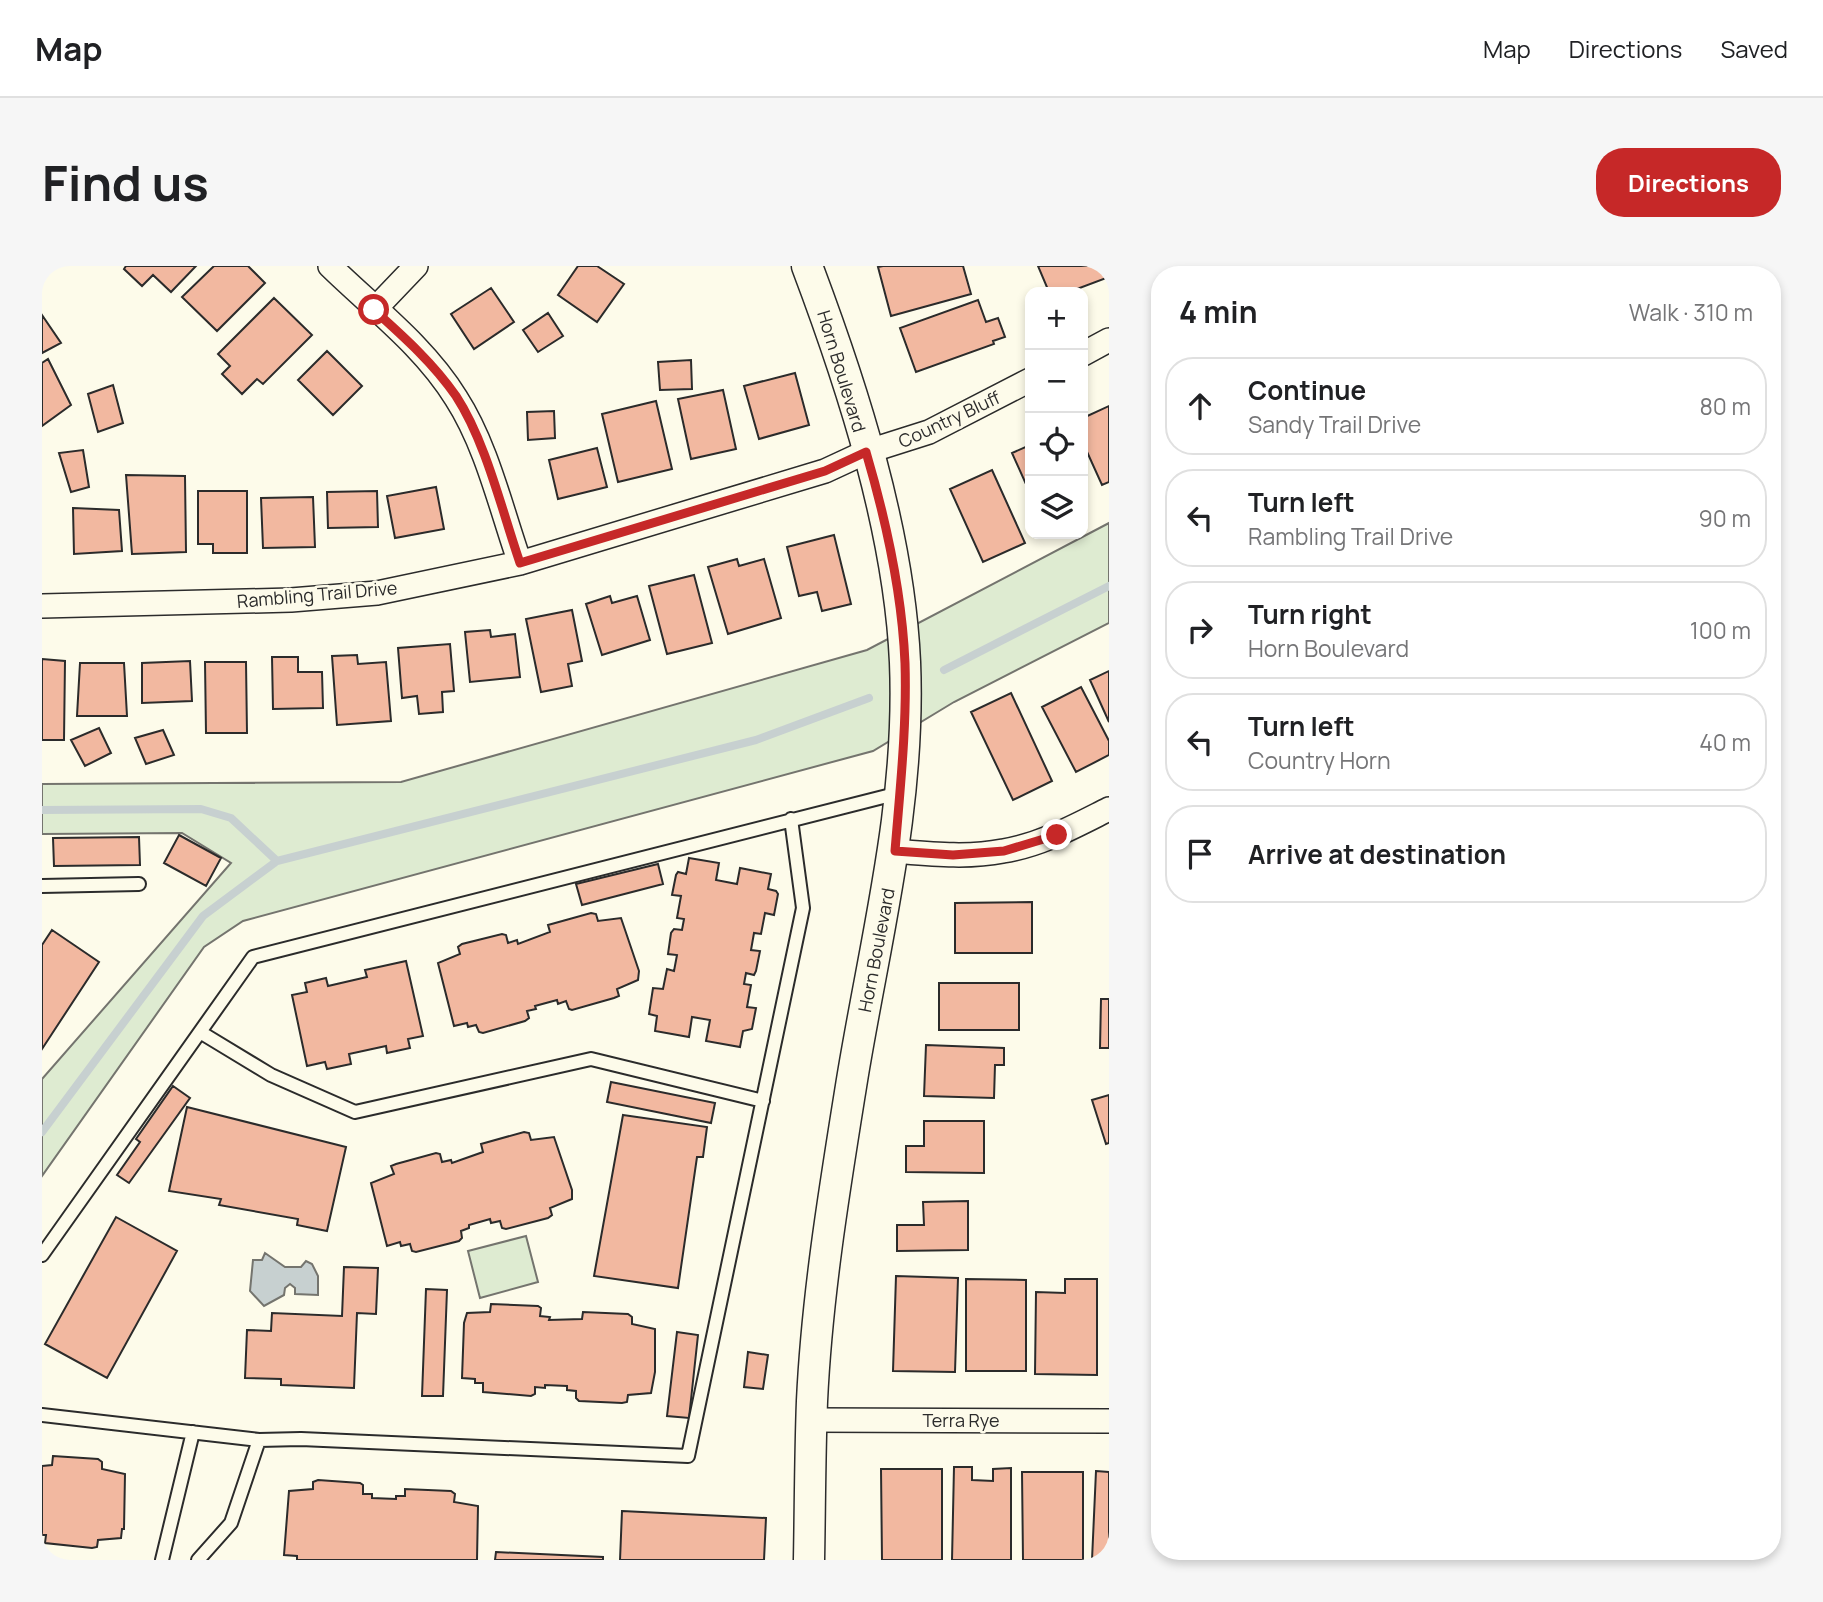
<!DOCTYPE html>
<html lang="en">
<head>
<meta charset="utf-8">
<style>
  :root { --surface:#fff; --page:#f6f6f6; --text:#202124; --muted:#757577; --line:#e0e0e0; --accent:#c62828 }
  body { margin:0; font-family:Manrope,sans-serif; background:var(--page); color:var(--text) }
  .controls { position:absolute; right:21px; top:21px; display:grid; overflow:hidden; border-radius:14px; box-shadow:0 4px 10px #0003 }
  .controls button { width:63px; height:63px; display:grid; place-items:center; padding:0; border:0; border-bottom:2px solid var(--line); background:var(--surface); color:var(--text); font:35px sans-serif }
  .stop { position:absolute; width:21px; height:21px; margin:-16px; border:5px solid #c62828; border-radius:50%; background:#fff }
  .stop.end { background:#c62828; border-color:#fff; box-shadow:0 2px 7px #0008 }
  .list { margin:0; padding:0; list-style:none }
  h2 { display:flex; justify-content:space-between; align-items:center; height:91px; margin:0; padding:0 28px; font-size:30px }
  h2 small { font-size:23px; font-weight:400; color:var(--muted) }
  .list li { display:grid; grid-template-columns:46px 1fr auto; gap:21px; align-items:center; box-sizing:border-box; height:98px; margin:0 14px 14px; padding:0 14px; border:2px solid var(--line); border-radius:28px }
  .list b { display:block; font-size:26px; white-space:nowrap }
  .list p { margin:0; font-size:23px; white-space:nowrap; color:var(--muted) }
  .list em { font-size:23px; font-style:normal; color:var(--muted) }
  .icon { flex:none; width:38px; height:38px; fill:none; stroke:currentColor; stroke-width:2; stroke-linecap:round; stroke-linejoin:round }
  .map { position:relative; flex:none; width:1067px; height:1294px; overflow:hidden; border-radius:28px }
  header { display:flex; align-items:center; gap:42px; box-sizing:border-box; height:98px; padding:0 35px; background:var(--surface); border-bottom:2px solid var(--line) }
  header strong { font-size:33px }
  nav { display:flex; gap:38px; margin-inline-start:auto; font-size:24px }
  .intro { display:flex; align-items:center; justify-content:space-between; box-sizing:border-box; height:168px; padding:0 42px }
  h1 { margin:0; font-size:49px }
  .button { padding:18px 32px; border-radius:28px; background:var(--accent); color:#fff; font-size:24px; font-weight:700 }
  main { display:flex; gap:42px; padding:0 42px }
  aside { flex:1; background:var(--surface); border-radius:28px; box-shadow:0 4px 10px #0003 }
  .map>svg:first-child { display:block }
  .green { fill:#deebd1; stroke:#74746e; stroke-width:2 }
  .water { fill:#c7d0d0; stroke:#74746e; stroke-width:2 }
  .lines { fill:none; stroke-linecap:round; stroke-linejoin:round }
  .stream { stroke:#c7d0d0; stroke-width:8 }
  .building { fill:#f2b8a0; stroke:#2b2b2b; stroke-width:2 }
  .service-casing { stroke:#2b2b2b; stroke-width:16 }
  .minor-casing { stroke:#2b2b2b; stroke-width:26 }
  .tertiary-casing { stroke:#2b2b2b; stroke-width:33 }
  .service { stroke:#fdfbea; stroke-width:12 }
  .minor { stroke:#fdfbea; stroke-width:23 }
  .tertiary { stroke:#fdfbea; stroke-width:30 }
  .route { stroke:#c62828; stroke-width:9 }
  .labels { text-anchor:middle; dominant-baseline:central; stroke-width:5; stroke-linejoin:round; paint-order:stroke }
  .street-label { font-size:18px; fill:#2b2b2b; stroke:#fdfbea }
</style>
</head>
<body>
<header>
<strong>Map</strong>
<nav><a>Map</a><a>Directions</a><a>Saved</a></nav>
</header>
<div class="intro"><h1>Find us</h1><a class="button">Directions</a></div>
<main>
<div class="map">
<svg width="1067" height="1294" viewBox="0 0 1067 1294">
  <rect width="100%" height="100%" fill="#fdfbea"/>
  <path class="green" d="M1067,257v100l-155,79 -81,49 -630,170 -39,26 -162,229v-97l189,-216 -49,-30 -140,1v-50l359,-2 466,-132z
    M484,970l12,46 -58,16 -12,-47z"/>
  <path class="water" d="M223,987l20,14h16l5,-6 6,3 6,12v19l-23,-1v-6l-5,-4 -5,4 -1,7 -20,11 -14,-15 3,-31h9z"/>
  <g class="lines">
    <path class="stream" d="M902,404l165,-84
      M0,544l159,-1 30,9 46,43
      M0,866l161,-216 74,-55 479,-121 113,-42"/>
  </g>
  <path class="building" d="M84,0h70l-25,26 -18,-17 -11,11 -18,-17z
    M172,0h34l17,17 -48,48 -35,-34z
    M536,0h19l27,18 -27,38 -39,-27z
    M841,0h80l8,28 -80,22 -13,-49z
    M996,0h71v11l-40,15h-20z
    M449,22l23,34 -40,27 -23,-35z
    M232,32l38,37 -49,49 -6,-5 -15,15 -20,-20 8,-8 -12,-12z
    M936,34l8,22 12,-4 7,19 -12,4 1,3 -78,28 -16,-44z
    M506,47l15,23 -25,16 -15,-22z
    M0,49l19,28 -19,10z
    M285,85l35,35 -29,29 -35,-35z
    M6,93l23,46 -29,21v-63z
    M649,94l1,29 -32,1 -2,-28z
    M753,107l14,52 -50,14 -15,-53z
    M71,119l10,38 -25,9 -10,-38z
    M681,124l13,59 -45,10 -13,-60z
    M614,135l16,68 -54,13 -16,-68z
    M1067,140v76l-7,3 -19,-42v-25z
    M512,145l1,27 -27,2 -1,-28z
    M988,179v48l-18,-40z
    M555,182l10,39 -49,12 -9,-39z
    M41,184l6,37 -18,5 -12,-39z
    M950,204l33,73 -42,19 -33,-73z
    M84,209l59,1 1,76 -54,2z
    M394,221l8,42 -49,9 -8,-42z
    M156,225h49v62h-34v-9h-15z
    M335,225l1,36 -50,1 -1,-36z
    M271,231l2,50 -52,1 -2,-50z
    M31,242l46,2 3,41 -48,3z
    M792,269l17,69 -29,7 -5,-19 -18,4 -12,-49z
    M695,293l2,7 25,-7 17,59 -53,16 -20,-67z
    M652,309l18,68 -45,11 -18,-68z
    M568,330l2,7 25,-7 13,44 -48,15 -16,-51z
    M530,344l10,51 -14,3 4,22 -31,6 -15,-73z
    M448,364l1,7 24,-3 5,43 -50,5 -5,-50z
    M408,378l4,47 -12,1 1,20 -24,2 -2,-18 -15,2 -4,-50z
    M315,389l1,9 28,-2 5,59 -54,4 -5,-69z
    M230,391h26v15h24l1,36 -50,1z
    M0,393l23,2 -1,79h-22z
    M148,395l2,40 -50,2v-40z
    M163,396h41l1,71h-41z
    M38,397h44l3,53h-50z
    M1067,405v51l-19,-42z
    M1039,421l28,54v14l-33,17 -34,-65z
    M969,427l41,88 -39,19 -42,-88z
    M57,462l12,25 -26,13 -14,-26z
    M121,464l11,25 -28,9 -11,-26z
    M137,569l42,23 -15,28 -42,-23z
    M97,571l1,28 -86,1 -1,-28z
    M647,592l30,5 -3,17 21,4 3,-16 31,6 -3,15 8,2 2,3 -4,21 -9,-2 -4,21 -7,-1 -3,17 9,1 -4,20 -2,4 -8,-2 -2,11 7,1 -4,22 9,1 -4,21 -9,2 -3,16 -34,-6 4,-21 -18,-3 -3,20 -34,-6 2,-15 -8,-2 4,-26 10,1 4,-20 7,2 3,-16 -9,-1 3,-21 3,-4 8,1 2,-11 -7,-1 4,-22 -9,-1 4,-20 2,-3 8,2z
    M616,598l5,20 -81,21 -6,-21z
    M990,636v51h-77v-50z
    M549,647l5,1 2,7 23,-3 18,53 -1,9 -21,9 2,7 -5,2 -42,12 -3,-1 -3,-8 -8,3 -1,-4 -22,6 1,3 -9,2 2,7 -4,3 -42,12 -4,-1 -3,-7 -8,2 -1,-4 -13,3 -16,-63 22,-9 -2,-7 4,-3 40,-10 4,1 2,8 9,-3 1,4 32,-12 -2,-7z
    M10,664l47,32 -57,87v-104z
    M364,695l17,75 -15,3 2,9 -23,5 -1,-7 -37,8 2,10 -24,5 -2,-7 -18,4 -15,-71 15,-3 -2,-9 21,-5 2,8 39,-9 -2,-7z
    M897,717h80v47h-80z
    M1059,733h8v49h-9z
    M884,779l78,3v17h-9l-1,33 -70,-2z
    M569,816l104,21 -4,20 -104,-21z
    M131,820l17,12 -61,85 -12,-8 23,-33 -4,-3z
    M1067,829v48l-3,1 -14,-44z
    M145,841l159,40 -19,84 -30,-6 1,-6 -79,-14 2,-6 -52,-8z
    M581,849l84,12 -4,30h-6l-19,131 -84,-12z
    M882,855h60v52l-78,-1v-26h18z
    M482,866l5,1 2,7 23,-3 18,53v9l-22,9 2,7 -4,3 -42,11 -4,-1 -2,-7 -9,2 -1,-4 -21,6v3l-8,3 1,7 -3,3 -43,11 -4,-1 -2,-7 -9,2 -1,-4 -13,4 -16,-63 23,-9 -3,-8 5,-2 40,-11 4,1 2,8 9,-2 1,3 31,-11 -2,-8z
    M926,935v49l-71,1v-26h27l-1,-23z
    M74,951l61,34 -70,127 -62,-34z
    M302,1001l34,1 -2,46 -19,-1 -3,75 -73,-3v-6l-36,-1 2,-48 24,1 1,-18 70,3z
    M854,1010l62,2 -3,94 -62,-1z
    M924,1013l60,1v91h-60z
    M1023,1013h32v96l-62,-1 1,-82 29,1z
    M384,1023l21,1 -4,106h-21z
    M449,1038l47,2 3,2 -1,8 10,1 -1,3 33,-1 1,-7 45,2 4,3v7l23,5v43l-4,21 -23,2 -1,7 -5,1 -43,-2 -3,-3v-7l-9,-1v-4l-22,-1v3l-10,-1v7l-4,2 -48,-4v-9h-8v-4l-13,-1 2,-55 3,-10 23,-1z
    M635,1066l21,3 -9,83 -22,-2z
    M706,1086l20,3 -5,34 -19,-2z
    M11,1190l45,3 4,3v7l23,5 -1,55h-2l-1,9 -23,2 -1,7 -5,1 -47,-5 1,-8h-4v-69l10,-1z
    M912,1201h18v13l21,1v-12l18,-1v92h-59z
    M839,1203h61v91h-60z
    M1054,1205l13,1v88h-17z
    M980,1206h61v88h-60z
    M276,1214l42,3 3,2v9h9v4l24,1v-3h9v-7l46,2 4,3 -1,8 24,4 -1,54h-180v-4l-13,-1 5,-64 24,-2v-7z
    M580,1245l144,7 -2,42h-144z
    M454,1286l107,5v3h-108z"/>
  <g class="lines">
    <defs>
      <path id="service" d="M0,620l97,-2
        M158,766l71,43 84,37 236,-53 172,42
        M0,989l211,-298 646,-164
        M0,1149l217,25 42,-1 387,17 115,-548 -12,-89
        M120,1294l31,-128
        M156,1294l33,-37 28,-83"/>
      <path id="minor" d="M288,0c43,42 94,80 126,132 31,48 45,111 64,165
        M332,44l42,-44
        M1041,88l26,-14
        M0,340l249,-6 86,-7 143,-30 305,-92 41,-19 63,-20 101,-52
        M853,585c36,3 73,7 108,0 38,-6 72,-25 106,-42
        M770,1154l297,1"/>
      <path id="tertiary" d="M765,0c46,122 92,265 98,396 6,145 -30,277 -53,418 -17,106 -35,214 -40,321 -2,53 -2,106 -3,159"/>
    </defs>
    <use href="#service" class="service-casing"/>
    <use href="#minor" class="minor-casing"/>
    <use href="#tertiary" class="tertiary-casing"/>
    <use href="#service" class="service"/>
    <use href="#minor" class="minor"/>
    <use href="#tertiary" class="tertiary"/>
  </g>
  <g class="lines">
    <path class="route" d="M332,44c30,27 59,53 82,86 30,46 46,115 64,167l305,-92 41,-19c20,68 36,140 39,211 2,63 -5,126 -10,188l58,4 51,-4 53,-16"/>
  </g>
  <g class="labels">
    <g class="street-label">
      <text transform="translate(800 105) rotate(73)">Horn Boulevard</text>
      <text transform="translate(907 153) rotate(-25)">Country Bluff</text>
      <text transform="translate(275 328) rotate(-5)">Rambling Trail Drive</text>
      <text transform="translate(834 684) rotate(-79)">Horn Boulevard</text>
      <text x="919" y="1154">Terra Rye</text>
    </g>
  </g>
</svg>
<div class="controls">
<button>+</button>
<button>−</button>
<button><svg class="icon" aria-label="locate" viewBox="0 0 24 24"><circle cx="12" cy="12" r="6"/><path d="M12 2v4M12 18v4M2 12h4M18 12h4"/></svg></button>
<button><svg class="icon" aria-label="layers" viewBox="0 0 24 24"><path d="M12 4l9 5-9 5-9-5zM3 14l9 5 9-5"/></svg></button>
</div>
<div class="stop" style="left:332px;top:44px"></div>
<div class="stop end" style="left:1015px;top:569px"></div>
</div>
<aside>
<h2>4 min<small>Walk · 310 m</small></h2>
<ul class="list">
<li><svg class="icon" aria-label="ahead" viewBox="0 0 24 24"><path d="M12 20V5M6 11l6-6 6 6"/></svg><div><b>Continue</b><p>Sandy Trail Drive</p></div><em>80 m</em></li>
<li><svg class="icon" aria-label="left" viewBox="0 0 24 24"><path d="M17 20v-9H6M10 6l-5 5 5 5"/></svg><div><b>Turn left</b><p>Rambling Trail Drive</p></div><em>90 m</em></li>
<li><svg class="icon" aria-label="right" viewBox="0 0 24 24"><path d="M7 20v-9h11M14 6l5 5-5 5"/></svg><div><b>Turn right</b><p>Horn Boulevard</p></div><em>100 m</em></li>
<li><svg class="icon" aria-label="left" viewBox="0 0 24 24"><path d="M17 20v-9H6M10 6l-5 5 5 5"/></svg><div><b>Turn left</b><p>Country Horn</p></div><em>40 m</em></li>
<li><svg class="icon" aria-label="arrive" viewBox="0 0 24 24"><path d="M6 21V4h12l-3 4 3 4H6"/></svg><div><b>Arrive at destination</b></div></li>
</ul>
</aside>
</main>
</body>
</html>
